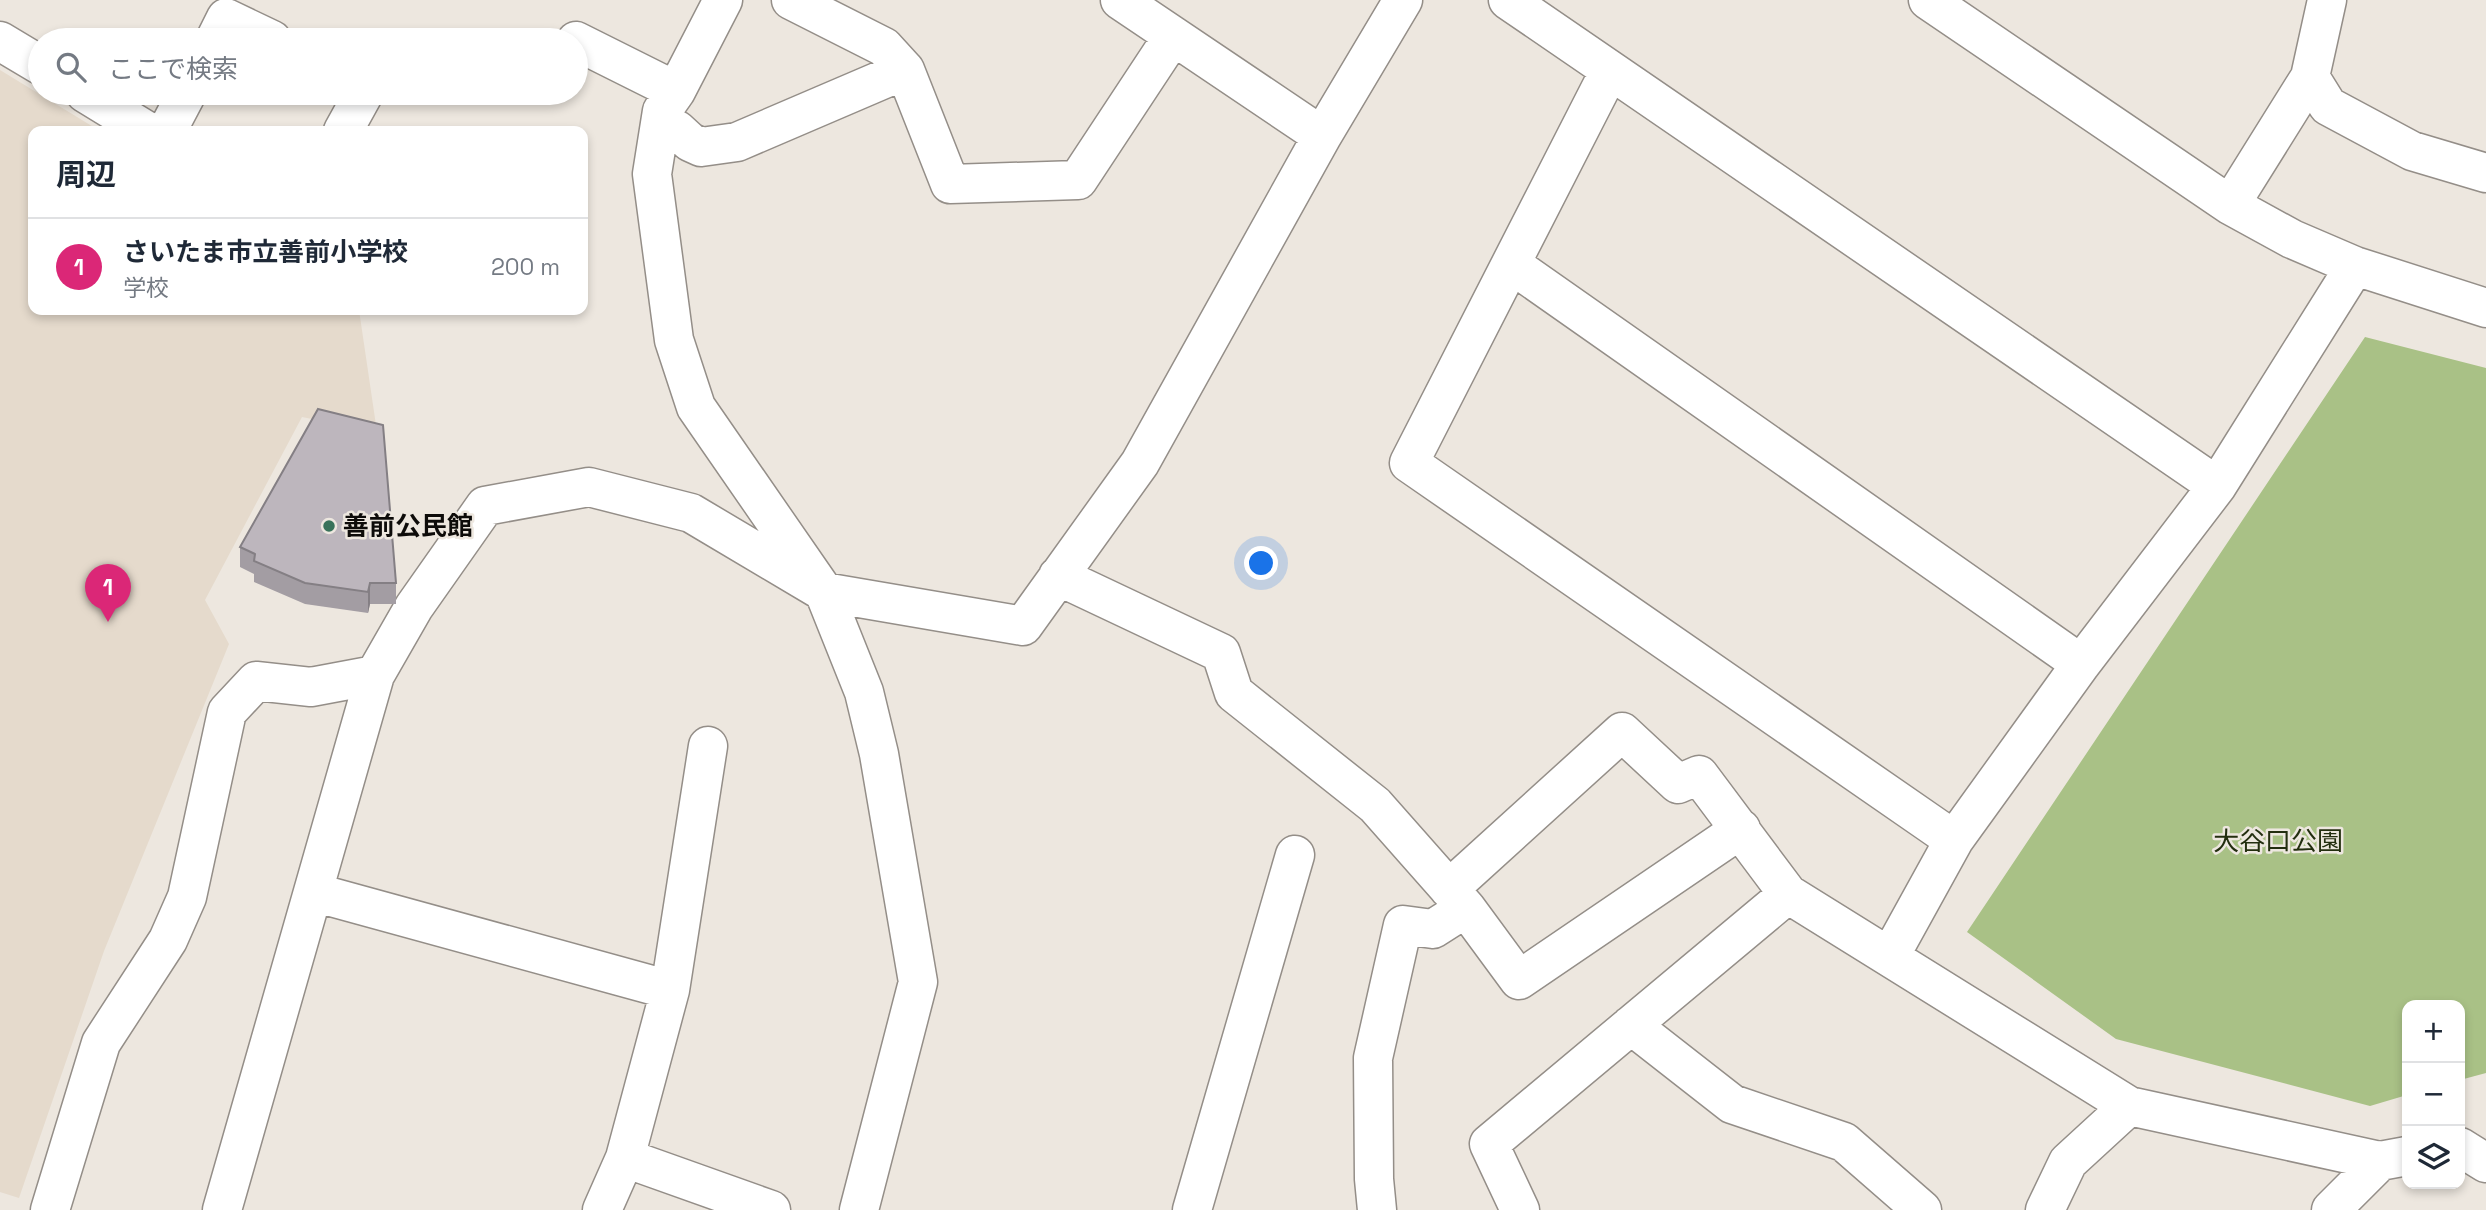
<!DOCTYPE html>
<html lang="ja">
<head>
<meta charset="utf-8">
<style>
  :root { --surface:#fff; --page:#f2f2f3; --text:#1f2937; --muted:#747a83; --line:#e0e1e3; --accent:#db2777 }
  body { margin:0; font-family:"Space Grotesk","Noto Sans JP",sans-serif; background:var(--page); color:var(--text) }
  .controls { position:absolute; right:21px; bottom:21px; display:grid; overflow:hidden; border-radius:14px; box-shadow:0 4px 10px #0003 }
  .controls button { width:63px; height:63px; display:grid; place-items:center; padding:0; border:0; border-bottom:2px solid var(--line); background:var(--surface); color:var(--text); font:35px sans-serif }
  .you { position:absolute; left:1262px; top:564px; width:24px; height:24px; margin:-18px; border:5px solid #fff; border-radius:50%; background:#1a73e8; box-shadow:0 0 0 10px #1a73e833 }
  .badge { display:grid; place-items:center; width:46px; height:46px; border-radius:50%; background:var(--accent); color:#fff; font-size:23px; font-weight:700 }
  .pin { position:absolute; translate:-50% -58px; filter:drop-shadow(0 2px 4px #0008) }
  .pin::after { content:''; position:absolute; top:37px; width:24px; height:21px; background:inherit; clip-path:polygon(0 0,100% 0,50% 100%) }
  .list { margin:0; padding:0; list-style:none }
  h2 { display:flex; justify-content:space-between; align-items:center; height:91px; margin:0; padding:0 28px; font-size:30px }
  h2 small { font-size:23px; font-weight:400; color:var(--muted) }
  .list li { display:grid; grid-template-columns:46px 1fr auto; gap:21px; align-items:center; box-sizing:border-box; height:98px; padding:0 28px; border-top:2px solid var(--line) }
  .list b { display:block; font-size:26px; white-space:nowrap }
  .list p { margin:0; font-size:23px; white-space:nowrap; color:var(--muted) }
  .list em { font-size:23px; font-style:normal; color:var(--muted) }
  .icon { flex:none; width:38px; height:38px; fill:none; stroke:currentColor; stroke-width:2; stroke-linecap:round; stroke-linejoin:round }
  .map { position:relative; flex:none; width:2486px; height:1210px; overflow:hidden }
  .search { position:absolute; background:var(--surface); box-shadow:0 4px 10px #0003; left:28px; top:28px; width:560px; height:77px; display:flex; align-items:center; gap:18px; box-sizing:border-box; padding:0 24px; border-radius:38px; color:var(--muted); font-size:26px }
  .panel { position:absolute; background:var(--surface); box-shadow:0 4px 10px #0003; left:28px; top:126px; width:560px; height:189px; border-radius:14px }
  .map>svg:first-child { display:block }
  .built { fill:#e5dacc }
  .green { fill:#a9c186 }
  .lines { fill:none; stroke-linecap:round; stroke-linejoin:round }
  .minor-casing { stroke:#948e88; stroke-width:41 }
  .minor { stroke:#fff; stroke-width:38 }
  .wall { fill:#a39da3 }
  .shaded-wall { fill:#847f84 }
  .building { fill:#bdb6bd; stroke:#847f84; stroke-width:2 }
  .poi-dot { fill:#38725a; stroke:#ede7df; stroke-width:2.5 }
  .labels { text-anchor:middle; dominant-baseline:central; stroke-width:5; stroke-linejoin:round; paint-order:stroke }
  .poi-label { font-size:26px; font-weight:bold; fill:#0d0b09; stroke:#ede7df; text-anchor:start }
  .park-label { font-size:26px; fill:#232e0f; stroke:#ede7df }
</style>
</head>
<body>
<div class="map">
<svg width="2486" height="1210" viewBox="0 0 2486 1210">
  <rect width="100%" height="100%" fill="#ede7df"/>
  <path class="built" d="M0,70l100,61h-67v179h326l18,122 -75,-15 -97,183 24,44 -125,307 -85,247 -19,-6z"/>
  <path class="green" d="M2365,337l121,31v705l-26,7v-75h-53v90l-37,11 -254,-67 -149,-107z"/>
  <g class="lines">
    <defs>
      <path id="minor" d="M723,0l-47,91 -14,20 -10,63 22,166 22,67 128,185 40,100 15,62 39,228 -59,228
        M791,0l93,47 21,23 45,114 128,-4 95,-144
        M1120,0l202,136
        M1508,0l709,486
        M1928,0l302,205 62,34 63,27 131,42
        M215,40l11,-22 46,22
        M0,41l40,24
        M576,41l100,50
        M1610,70l-201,393 545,377
        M2310,77l18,29 84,45 74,22
        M85,93l62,38
        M660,124l17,6 13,12 11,5 36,-5 168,-72
        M167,131l20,-38
        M343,131l21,-38
        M2230,205l80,-128 17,-77
        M1511,264l570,400
        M1058,576l163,77 13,40 141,112 91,103 53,72 222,-151
        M1449,889l173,-157 56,52 21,-9 89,119
        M313,892l357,98
        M1890,956l64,-116 127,-176 136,-178 138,-220
        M1631,1025l101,79 112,38 78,68
        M2460,1147l26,16
        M625,1158l146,52
        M50,1210l51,-167 67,-103 19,-43 40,-185 29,-31 55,6 64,-12 39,-68 71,-101 104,-19 102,26 133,79 199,34 117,-163 182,-327 81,-136
        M222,1210l153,-535
        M602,1210l23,-52 45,-168 38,-244
        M1192,1210l103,-355
        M1377,1210l-3,-31 -1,-121 30,-133 30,4 33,-21
        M1520,1210l-31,-66 299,-250 341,212 251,55 27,-5
        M2045,1210l23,-48 61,-56
        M2331,1210l49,-49"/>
    </defs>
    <use href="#minor" class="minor-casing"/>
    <use href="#minor" class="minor"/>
  </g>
  <path class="wall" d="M240,547l156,36v21h-26l-2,9 -63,-9 -51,-22v-8l-14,-7z"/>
  <path class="shaded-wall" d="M370,583v21l-2,9v-21z"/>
  <path class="building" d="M318,409l65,16 13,158h-26l-2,9 -63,-9 -51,-22 1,-7 -15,-7z"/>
  <circle class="poi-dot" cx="329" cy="526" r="7"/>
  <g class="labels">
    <g class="poi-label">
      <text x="343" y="526">善前公民館</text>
    </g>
    <g class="park-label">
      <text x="2278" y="841">大谷口公園</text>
    </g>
  </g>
</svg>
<div class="controls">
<button>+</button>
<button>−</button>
<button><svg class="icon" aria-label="layers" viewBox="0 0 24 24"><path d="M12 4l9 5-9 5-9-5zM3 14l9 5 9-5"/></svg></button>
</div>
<div class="you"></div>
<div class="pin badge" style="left:108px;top:622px">1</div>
<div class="search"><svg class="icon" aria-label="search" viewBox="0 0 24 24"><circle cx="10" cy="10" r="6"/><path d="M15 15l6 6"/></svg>ここで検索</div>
<section class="panel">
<h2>周辺<small></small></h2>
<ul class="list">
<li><span class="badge">1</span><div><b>さいたま市立善前小学校</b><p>学校</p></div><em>200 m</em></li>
</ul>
</section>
</div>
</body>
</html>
